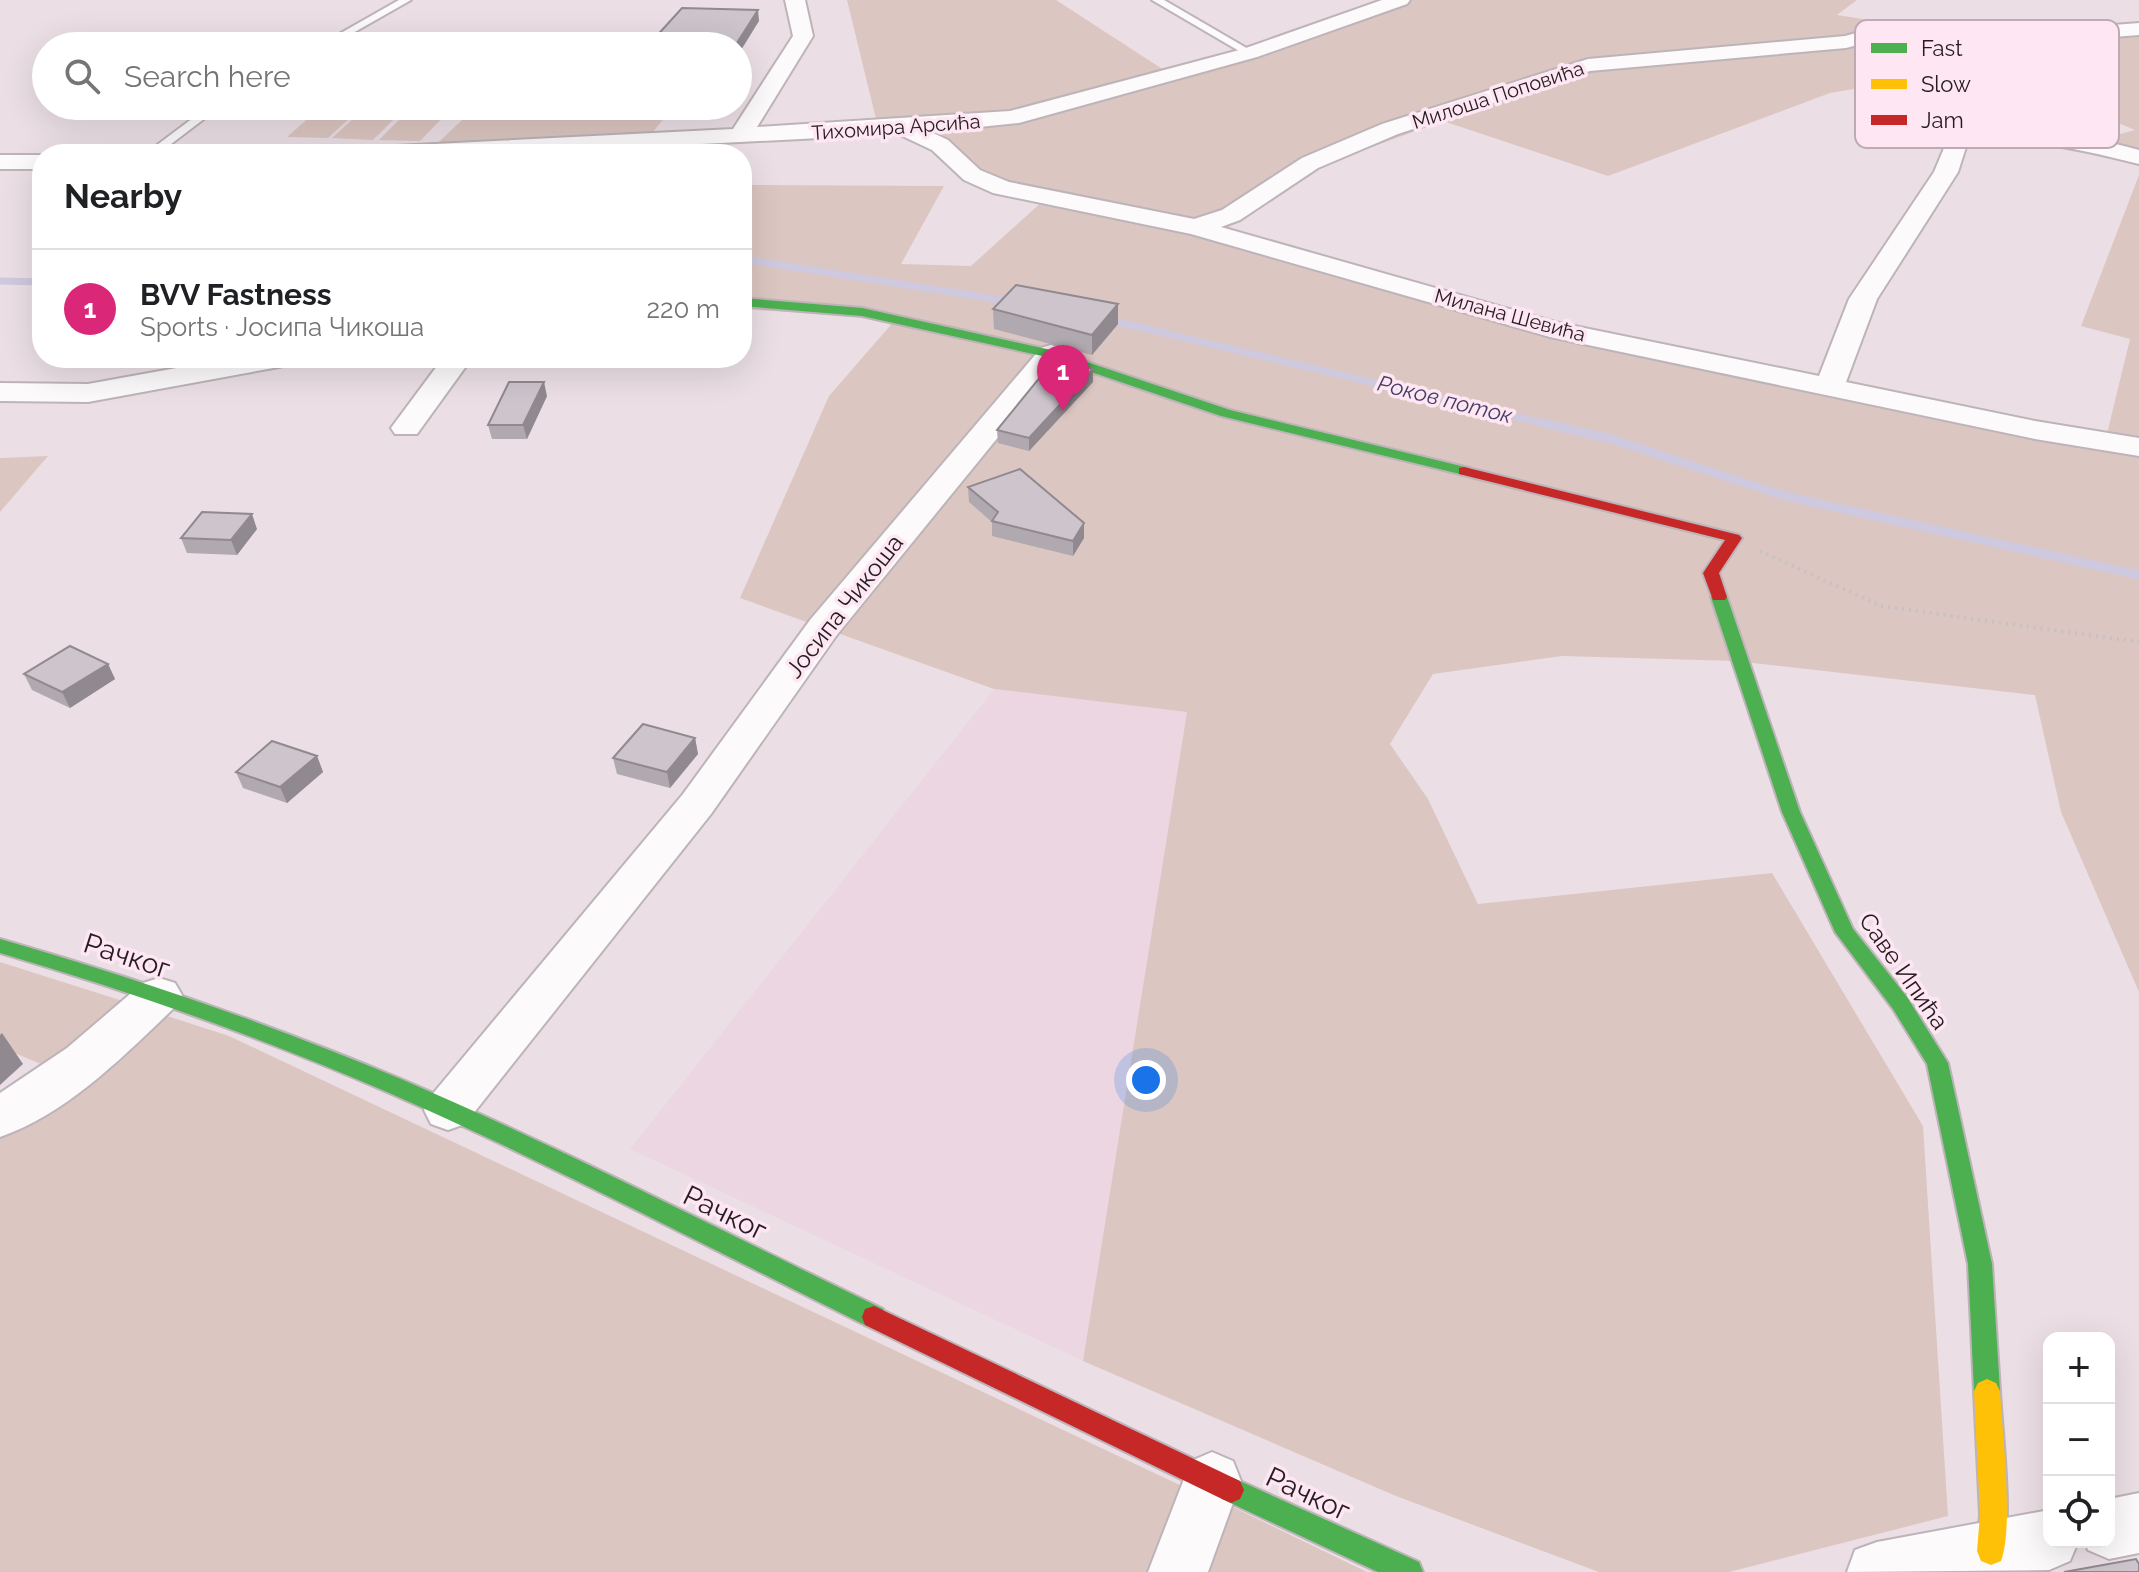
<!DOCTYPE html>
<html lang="en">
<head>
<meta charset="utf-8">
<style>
  :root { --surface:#fff; --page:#f6f6f6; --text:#202124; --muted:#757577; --line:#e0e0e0; --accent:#db2777 }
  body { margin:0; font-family:Raleway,sans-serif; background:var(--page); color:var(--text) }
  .controls { position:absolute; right:24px; bottom:24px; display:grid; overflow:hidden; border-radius:16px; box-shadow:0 8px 32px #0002 }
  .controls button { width:72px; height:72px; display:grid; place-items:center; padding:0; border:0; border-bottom:2px solid var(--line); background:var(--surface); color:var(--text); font:40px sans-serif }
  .you { position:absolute; left:1146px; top:1080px; width:28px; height:28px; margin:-20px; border:6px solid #fff; border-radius:50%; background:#1a73e8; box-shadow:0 0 0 12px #1a73e833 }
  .badge { display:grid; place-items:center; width:52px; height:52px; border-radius:50%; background:var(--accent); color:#fff; font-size:26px; font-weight:700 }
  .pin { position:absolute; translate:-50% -66px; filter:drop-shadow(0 2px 4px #0008) }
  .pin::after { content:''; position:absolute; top:42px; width:28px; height:24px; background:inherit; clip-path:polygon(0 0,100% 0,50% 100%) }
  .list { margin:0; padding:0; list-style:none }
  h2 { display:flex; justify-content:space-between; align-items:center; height:104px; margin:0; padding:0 32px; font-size:34px }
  h2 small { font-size:26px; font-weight:400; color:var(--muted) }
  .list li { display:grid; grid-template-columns:52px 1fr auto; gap:24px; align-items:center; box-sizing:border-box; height:120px; padding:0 32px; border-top:2px solid var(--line) }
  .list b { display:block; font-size:30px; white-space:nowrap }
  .list p { margin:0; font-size:26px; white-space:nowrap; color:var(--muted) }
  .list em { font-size:26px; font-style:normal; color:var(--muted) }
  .icon { flex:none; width:44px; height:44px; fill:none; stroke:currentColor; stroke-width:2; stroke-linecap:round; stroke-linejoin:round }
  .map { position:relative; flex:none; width:2139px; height:1572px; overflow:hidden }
  .search { position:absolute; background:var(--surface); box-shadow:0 8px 32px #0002; left:32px; top:32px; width:720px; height:88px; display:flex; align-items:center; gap:20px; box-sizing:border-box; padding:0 28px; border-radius:44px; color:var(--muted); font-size:30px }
  .panel { position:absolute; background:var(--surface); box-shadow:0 8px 32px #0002; left:32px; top:144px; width:720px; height:224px; border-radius:32px }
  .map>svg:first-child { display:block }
  .built { fill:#ecd6e1 }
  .green { fill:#dcc6c1 }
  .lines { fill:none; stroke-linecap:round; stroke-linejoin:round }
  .stream-far1 { stroke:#cec9df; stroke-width:7 }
  .stream { stroke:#cec9df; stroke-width:9 }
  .lane-casing { stroke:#bdb4b9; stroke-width:4 }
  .street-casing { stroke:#bdb4b9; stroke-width:4 }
  .fast-casing { stroke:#bdb4b9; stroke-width:4 }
  .slow-casing { stroke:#bdb4b9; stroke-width:4 }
  .jam-casing { stroke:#bdb4b9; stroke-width:4 }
  .path { stroke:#c6c1c3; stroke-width:4; stroke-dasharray:2 5; stroke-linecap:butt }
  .lane { fill:#fcfafb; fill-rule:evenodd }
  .street { fill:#fcfafb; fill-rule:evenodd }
  .fast { fill:#4caf50; fill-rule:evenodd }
  .slow { fill:#ffc107; fill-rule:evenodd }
  .jam { fill:#c62828; fill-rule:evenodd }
  .wall { fill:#b0a9af }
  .shaded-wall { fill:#90898f }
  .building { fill:#cdc4cc; stroke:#90898f; stroke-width:2 }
  .labels { text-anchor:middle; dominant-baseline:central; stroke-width:7; stroke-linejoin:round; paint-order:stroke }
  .far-street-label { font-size:20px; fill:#251d21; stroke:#fee7f2 }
  .far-water-label { font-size:22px; font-style:italic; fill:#423c66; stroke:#fee7f2 }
  .street-label { font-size:24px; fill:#251d21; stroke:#fee7f2 }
  .near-street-label { font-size:28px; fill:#251d21; stroke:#fee7f2 }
  .key { fill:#fee7f2; stroke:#bdaab3; stroke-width:2 }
  .key-label { font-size:22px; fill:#251d21 }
</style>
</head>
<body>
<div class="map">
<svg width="2139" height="1572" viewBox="0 0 2139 1572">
  <rect width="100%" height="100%" fill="#ebdfe5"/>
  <path class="built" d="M994,689l193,23 -104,649 -453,-212z"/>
  <path class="green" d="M847,0h209l114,74 218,-74h469l-20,15 116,18 130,-1 56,-7v139l-60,-19 56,-15 -153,-63 -152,26 -222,83 -165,-55 -115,42 -109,70 322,97 563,116 26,-107 -49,-13 58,-151v817l-78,-180 -26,-117 -300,-34 -173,-5 -129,18 -43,70 38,55 50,105 294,-31 151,253 25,390 -219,56h-130l-203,-76 -313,-135 104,-649 -193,-23 -254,-91 89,-202 67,-77 -154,-10v-118l4,-6 198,1 -43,78 70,2 73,-66 -72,-19 -59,-52 -36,-6z
    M322,106l40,1 -34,31 -41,-1z
    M477,106h197l-39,48h-209z
    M366,107l39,1 -32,32 -41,-2z
    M411,108l40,1 -31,32 -41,-1z
    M48,456l-48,56v-54z
    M0,962l129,41 -81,64 -48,-20z
    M161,1014l68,22 955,451 -31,85h-1153v-437z
    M1231,1506l136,66h-161z"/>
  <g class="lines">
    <path class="stream-far1" d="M742,259l272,43
      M0,281l42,1
      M1105,319l447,106"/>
    <path class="stream" d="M1543,423l68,16 174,57 354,79"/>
    <defs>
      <path id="lane" d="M399,0h12l-81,46h-12z
        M1152,0h12l91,53 -9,2z
        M209,106h12l-63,48h-13z"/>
      <path id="street" d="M785,0h20l8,36 -56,91 253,-16 233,-62 139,-49h28l-3,4 -150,53 -238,66 -88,9 17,8 32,30 29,12 185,37 28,-9 80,-52 80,-34 206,-65 257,-23 52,-14 127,10 115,-9v12l-115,9 -126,-10 -52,14 -256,23 -192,63 -80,34 -78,52 -19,7 334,95 264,54 30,-77 85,-127 16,-38c58,-14 118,-2 174,12l15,4v14c-57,-14 -113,-28 -172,-20l-9,28 -81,127 -31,83 189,39 104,17v18l-104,-17 -485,-102 -359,-103 -198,-41 -29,-13 -32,-30 -34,-16 -390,20h-145l12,-7 358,-18 60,-93z
        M0,155h42v14h-42z
        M1051,345l10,3 4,6 -4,6 -225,276 -125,178 -246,310 -17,6 -17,-6 -7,-14 7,-14 252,-302 127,-174 231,-272z
        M232,358h61l-4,6 -10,3 -191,35 -88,-1v-18l88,1z
        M443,358h29l-55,76h-22l-4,-6z
        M159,978l16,5 7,12 -7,12c-50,48 -108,107 -175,130v-44l67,-45 76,-65z
        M1212,1452l21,9 8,20 -33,91h-60l43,-111z
        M2139,1493v60l-30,6 -21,-9 -3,-8h24v-43z
        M2049,1510v32h29l-8,19 -21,9 -202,2 8,-22 22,-8z"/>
      <path id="fast" d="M742,298l120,10 189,42 179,60 239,58 2,3 -7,4 -243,-59 -174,-59 -185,-41 -120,-10z
        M1719,592l8,5 73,215 53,117 54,68 41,66 44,201 8,127 -4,8 -9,4 -9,-4 -4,-8 -6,-127 -41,-200 -34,-55 -58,-77 -53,-120 -71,-215z
        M0,939c136,39 270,85 401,140 163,70 322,153 482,230l3,8 -3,8 -9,3 -9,-3c-159,-79 -316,-162 -478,-233 -126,-55 -255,-100 -387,-139z
        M1231,1477l188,85 4,10h-45l-156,-73 -4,-9 4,-9z"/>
      <path id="slow" d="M1987,1379l9,4 4,8c2,40 14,136 1,170l-10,4 -10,-4 -4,-10 3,-36 -6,-124 4,-8z"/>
      <path id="jam" d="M1464,467l275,68 3,3 -23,35 8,24 -2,3h-12l-10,-27 22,-33 -266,-66v-6z
        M874,1306l366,175 4,9 -4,9 -9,4 -9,-4 -357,-174 -3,-8 3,-8z"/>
    </defs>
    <use href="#lane" class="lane-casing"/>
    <use href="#street" class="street-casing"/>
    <use href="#fast" class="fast-casing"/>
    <use href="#slow" class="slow-casing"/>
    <use href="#jam" class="jam-casing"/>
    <path class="path" d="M1760,551l121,55 258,36"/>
    <use href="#lane" class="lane"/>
    <use href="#street" class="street"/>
    <use href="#fast" class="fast"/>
    <use href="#slow" class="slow"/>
    <use href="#jam" class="jam"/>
  </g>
  <path class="wall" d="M759,21l-21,25h-84l-1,-6z
    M993,309l125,15 -26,31 -98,-26z
    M1093,382l-64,69 -31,-8 -1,-13z
    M547,396l-20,43h-35l-4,-14z
    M968,487l116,36v15l-11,18 -81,-20v-14l-23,-20z
    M257,529l-20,26 -50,-2 -6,-15z
    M108,664l7,15 -45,29 -38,-18 -8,-16z
    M695,738l3,16 -28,34 -53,-14 -4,-16z
    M317,756l6,16 -36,31 -44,-15 -7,-16z"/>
  <path class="shaded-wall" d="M758,10l1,11 -21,34v-9h-3z
    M1118,304v20l-26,31v-20z
    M1093,369v13l-64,69v-13z
    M544,382l3,14 -20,43 -4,-14z
    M252,514l5,15 -20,26 -6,-15z
    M1084,523v15l-11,18v-15z
    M108,664l7,15 -45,29 -8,-16z
    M695,738l3,16 -28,34 -3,-16z
    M317,756l6,16 -36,31 -7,-16z
    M2,1033l21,31 -23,21v-50z"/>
  <path class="building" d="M682,8l76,2 -23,36h-39l2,-3 -45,-3z
    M1016,285l102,19 -26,31 -99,-26z
    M1054,360l39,9 -64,69 -32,-8z
    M509,382h35l-21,43h-35z
    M1020,469l64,54 -11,18 -81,-20 6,-9 -30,-25z
    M202,512l50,2 -21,26 -50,-2z
    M70,646l38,18 -46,28 -38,-18z
    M643,724l52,14 -28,34 -54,-14z
    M272,741l45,15 -37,31 -44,-15z
    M2136,1559l3,5v8h-75z"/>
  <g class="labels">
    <g class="far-street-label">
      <text transform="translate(1498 95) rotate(-18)">Милоша Поповића</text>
      <text transform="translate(896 127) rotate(-4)">Тихомира Арсића</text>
      <text transform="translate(1510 315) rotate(15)">Милана Шевића</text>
    </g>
    <g class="far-water-label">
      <text transform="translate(1445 399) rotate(14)">Роков поток</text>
    </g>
    <g class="street-label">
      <text transform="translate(844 606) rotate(-52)">Јосипа Чикоша</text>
      <text transform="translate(1904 971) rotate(55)">Саве Ипића</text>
    </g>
    <g class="near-street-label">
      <text transform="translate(127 956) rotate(18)">Рачког</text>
      <text transform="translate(725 1213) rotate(26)">Рачког</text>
      <text transform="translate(1308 1494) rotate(25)">Рачког</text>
    </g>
  </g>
  <rect x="1855" y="20" width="264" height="128" rx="12" class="key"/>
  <rect x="1871" y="43" width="36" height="10" fill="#4caf50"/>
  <rect x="1871" y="79" width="36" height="10" fill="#ffc107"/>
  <rect x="1871" y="115" width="36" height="10" fill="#c62828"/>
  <g class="key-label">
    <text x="1921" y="56">Fast</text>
    <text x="1921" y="92">Slow</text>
    <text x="1921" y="128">Jam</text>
  </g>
</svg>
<div class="controls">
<button>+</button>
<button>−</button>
<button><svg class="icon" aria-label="locate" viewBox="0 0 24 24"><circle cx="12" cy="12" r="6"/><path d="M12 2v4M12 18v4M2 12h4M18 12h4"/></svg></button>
</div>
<div class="you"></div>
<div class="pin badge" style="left:1063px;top:411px">1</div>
<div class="search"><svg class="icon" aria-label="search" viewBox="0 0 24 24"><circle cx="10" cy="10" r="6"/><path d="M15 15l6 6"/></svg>Search here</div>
<section class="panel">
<h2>Nearby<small></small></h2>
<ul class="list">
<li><span class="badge">1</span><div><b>BVV Fastness</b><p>Sports · Јосипа Чикоша</p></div><em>220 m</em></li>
</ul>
</section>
</div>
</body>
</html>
